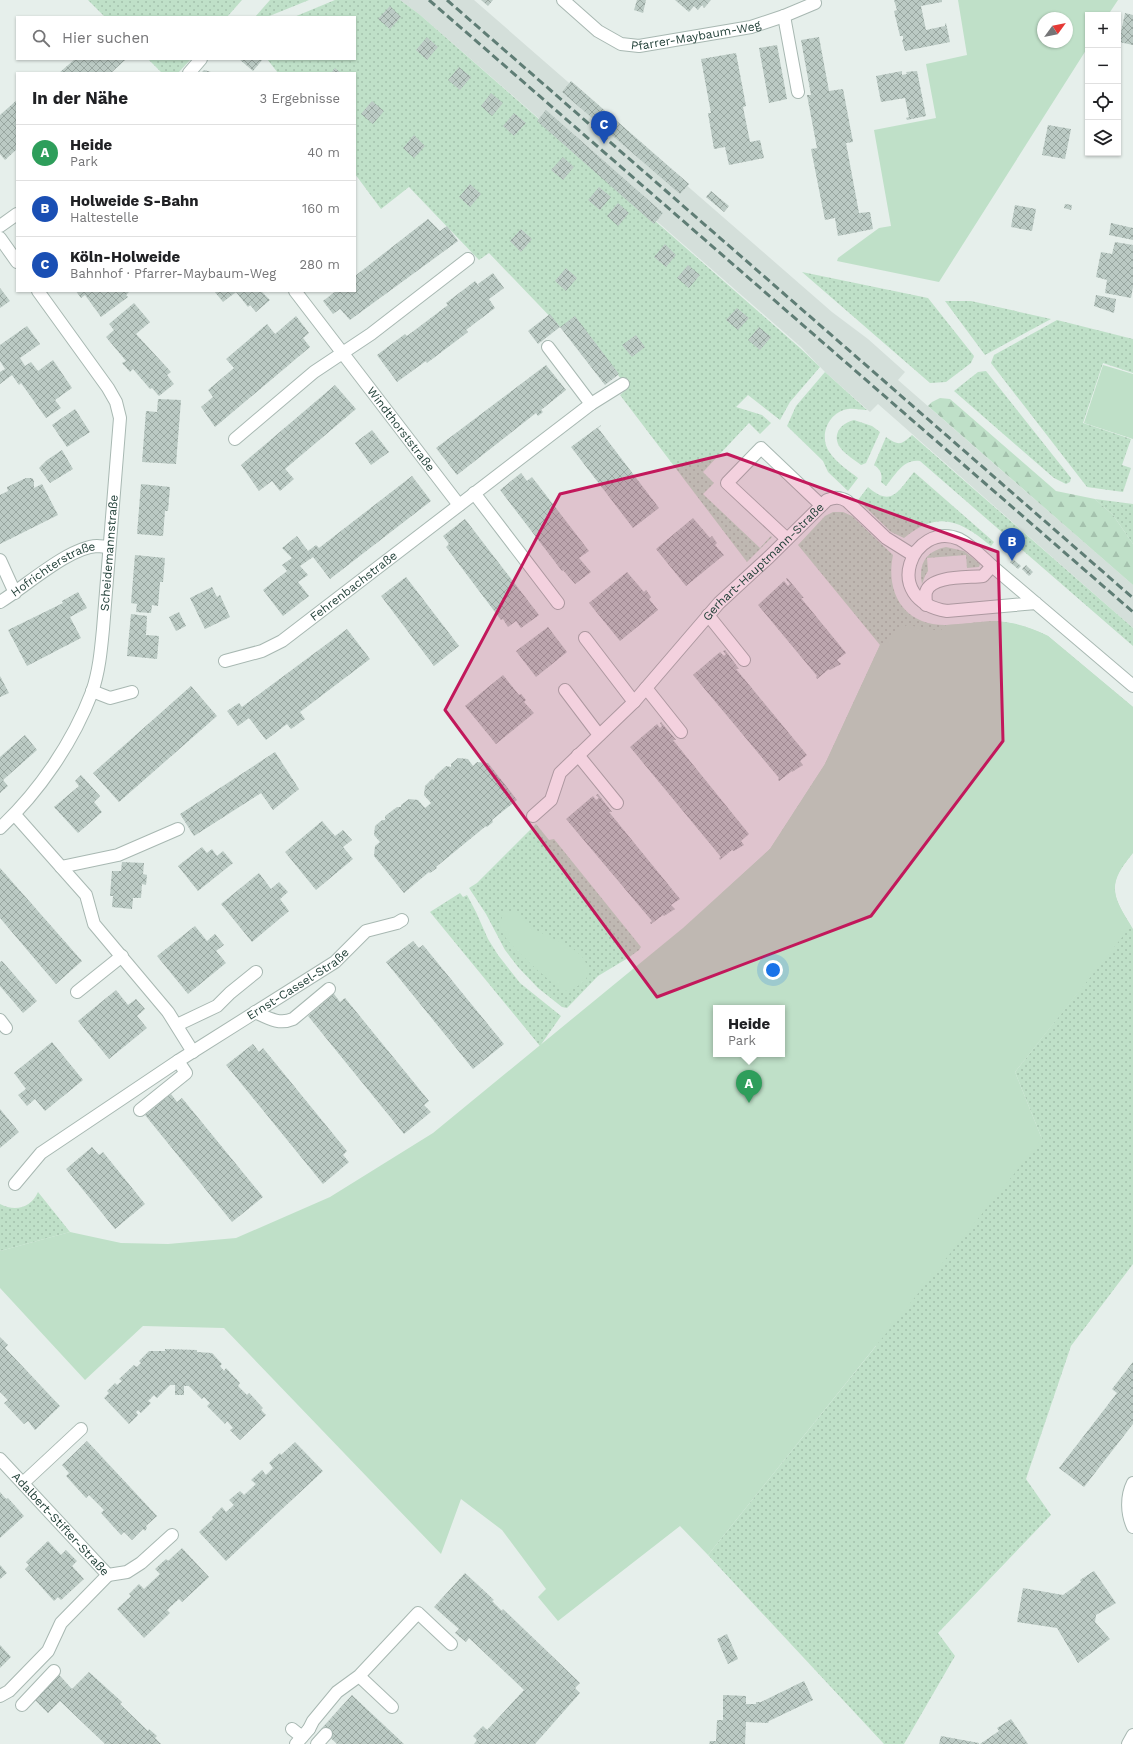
<!DOCTYPE html>
<html lang="de">
<head>
<meta charset="utf-8">
<style>
  :root { --surface:#fff; --page:#f6f6f6; --text:#202124; --muted:#757577; --line:#e0e0e0; --accent:#7f4e3f }
  body { margin:0; font-family:"Work Sans",sans-serif; background:var(--page); color:var(--text) }
  .controls { position:absolute; right:12px; top:12px; display:grid; overflow:hidden; border-radius:0px; box-shadow:0 1px 3px #0004 }
  .controls button { width:36px; height:36px; display:grid; place-items:center; padding:0; border:0; border-bottom:1px solid var(--line); background:var(--surface); color:var(--text); font:20px sans-serif }
  .compass { position:absolute; left:1037px; top:12px; width:36px; height:36px; border-radius:50%; background:var(--surface); box-shadow:0 1px 3px #0004; rotate:57deg }
  .you { position:absolute; left:773px; top:970px; width:14px; height:14px; margin:-10px; border:3px solid #fff; border-radius:50%; background:#1a73e8; box-shadow:0 0 0 6px #1a73e833 }
  .badge { display:grid; place-items:center; width:26px; height:26px; border-radius:50%; background:var(--accent); color:#fff; font-size:13px; font-weight:700 }
  .pin { position:absolute; translate:-50% -33px; filter:drop-shadow(0 1px 2px #0008) }
  .pin::after { content:''; position:absolute; top:21px; width:14px; height:12px; background:inherit; clip-path:polygon(0 0,100% 0,50% 100%) }
  .popup { position:absolute; left:713px; top:1005px; width:72px; height:52px; box-sizing:border-box; display:grid; place-content:center; border-radius:0px; background:var(--surface); filter:drop-shadow(0 1px 3px #0005); font-size:13px; white-space:nowrap; color:var(--muted) }
  .popup b { font-size:15px; color:var(--text) }
  .popup::after { content:''; position:absolute; left:50%; top:100%; margin-left:-8px; border:8px solid transparent; border-top-color:var(--surface) }
  .list { margin:0; padding:0; list-style:none }
  h2 { display:flex; justify-content:space-between; align-items:center; height:52px; margin:0; padding:0 16px; font-size:17px }
  h2 small { font-size:13px; font-weight:400; color:var(--muted) }
  .list li { display:grid; grid-template-columns:26px 1fr auto; gap:12px; align-items:center; box-sizing:border-box; height:56px; padding:0 16px; border-top:1px solid var(--line) }
  .list b { display:block; font-size:15px; white-space:nowrap }
  .list p { margin:0; font-size:13px; white-space:nowrap; color:var(--muted) }
  .list em { font-size:13px; font-style:normal; color:var(--muted) }
  .icon { flex:none; width:22px; height:22px; fill:none; stroke:currentColor; stroke-width:2; stroke-linecap:round; stroke-linejoin:round }
  .map { position:relative; flex:none; width:1133px; height:1744px; overflow:hidden }
  .search { position:absolute; background:var(--surface); box-shadow:0 1px 3px #0004; left:16px; top:16px; width:340px; height:44px; display:flex; align-items:center; gap:10px; box-sizing:border-box; padding:0 14px; border-radius:0px; color:var(--muted); font-size:15px }
  .panel { position:absolute; background:var(--surface); box-shadow:0 1px 3px #0004; left:16px; top:72px; width:340px; height:220px; border-radius:0px }
  .map>svg:first-child { display:block }
  .built { fill:#d4dfda }
  .grass { fill:url(#grass-dots); fill-rule:evenodd }
  .forest { fill:url(#forest-firs) }
  .park { fill:#bfe0c8; fill-rule:evenodd }
  .building { fill:url(#building-cross-hatch) }
  .lines { fill:none; stroke-linecap:round; stroke-linejoin:round }
  .service-casing { stroke:#a8b8b2; stroke-width:14 }
  .minor-casing { stroke:#a8b8b2; stroke-width:14 }
  .tertiary-casing { stroke:#a8b8b2; stroke-width:14 }
  .service { stroke:#fff; stroke-width:12 }
  .minor { stroke:#fff; stroke-width:12 }
  .tertiary { stroke:#fff; stroke-width:12 }
  .rail { stroke:#5f7d75; stroke-width:3; stroke-dasharray:8 4; stroke-linecap:butt }
  .marked { fill:#c2185b; fill-opacity:0.2; stroke:#c2185b; stroke-width:3; stroke-linejoin:round }
  .labels { text-anchor:middle; dominant-baseline:central; stroke-width:3; stroke-linejoin:round; paint-order:stroke }
  .street-label { font-size:12px; fill:#24423a; stroke:#f7fbf9 }
</style>
</head>
<body>
<div class="map">
<svg width="1133" height="1744" viewBox="0 0 1133 1744">
  <defs>
    <pattern id="grass-dots" width="8" height="8" patternUnits="userSpaceOnUse"><rect width="8" height="8" fill="#bfe0c8"/><path d="M2 2h.1M6 6h.1" fill="none" stroke="#a4c1ad" stroke-width="1.8" stroke-linecap="round"/></pattern>
    <pattern id="forest-firs" width="22" height="20" patternUnits="userSpaceOnUse"><rect width="22" height="20" fill="#bfe0c8"/><path d="M5 1l3.5 6h-7zM16 11l3.5 6h-7z" fill="#a4c1ad"/></pattern>
    <pattern id="building-cross-hatch" width="8" height="8" patternUnits="userSpaceOnUse"><rect width="8" height="8" fill="#bbcac4"/><path d="M0 0l8 8M0 8l8-8" fill="none" stroke="#98a6a0"/></pattern>
  </defs>
  <rect width="100%" height="100%" fill="#e6efeb"/>
  <path class="built" d="M400,0h74l358,312 36,27 37,33 -7,8 235,205v43l-255,-224 -8,8 -45,-40 -24,-25 -382,-333z"/>
  <path class="grass" d="M88,0h154l-15,17h-122z
    M270,0h39l-42,17h-12z
    M335,0h65l19,14 381,334 20,19 -30,35 -10,18 -32,-25 -12,12 26,8 9,8 -11,11 -11,-11 -46,49 11,11 -11,11 57,54 11,-12 1,1 -25,25 -127,-167 8,-7 -52,-68 -16,7 -71,-74 -10,7 -70,-73 -28,22 -26,-35v-101h-77l-11,-14h88v-42h-61z
    M148,59h43l-13,14h-16z
    M802,272l126,26 46,58 -3,7 -25,19 -16,1z
    M945,301h26l80,18 -66,36z
    M1057,320l76,19v34l-30,-10 -20,60 48,16 -9,26 9,3 -8,24 -36,-5 -96,-124 3,-8z
    M986,371l85,107 -1,4 -4,2 -12,-6 -100,-87 24,-19z
    M825,372l42,38c-6,0 -12,-2 -19,-1 -20,3 -30,28 -18,44 7,10 19,18 28,25l-10,13 -20,-19 -5,-11 -36,-35 9,-20z
    M854,420l18,6 8,6 -14,31 -5,2c-6,-5 -18,-12 -22,-19 -7,-13 3,-23 15,-26z
    M912,435l221,193v18l-213,-185c-16,-3 -25,14 -34,25l-5,-4c2,-8 -1,-13 -7,-17l12,-28c13,9 15,8 26,-2z
    M914,472l80,70 -3,4c-31,-26 -53,-36 -87,-8l-13,-6 -33,-32 10,-13c24,21 30,4 46,-15z
    M1095,499l38,5v40l-20,-29z
    M833,512h10l9,4 41,39c-8,39 12,71 54,70 16,0 32,-4 48,-4 19,1 36,6 53,15l85,71 -37,178 37,-32c-27,32 -21,43 0,76v335l-62,82 -45,133 25,36 -113,118 17,23 -51,88h-20l-176,-189 168,-209 -17,-31 -150,-236 7,-25h66v-46l-60,-115 48,-44 55,-85 55,-119 -82,-100 27,-29zM1130,926l-115,146 27,67 -103,-85z
    M946,547l18,4 16,13 -1,3 -12,1 -1,-13 -39,3 1,13 -3,5 -3,8c-4,-20 4,-33 24,-37z
    M536,824l13,16 5,-1 87,108 -2,3 -11,8 -30,18 -31,32 -5,-1 -24,-19 -20,-21 -13,-17 -19,-36 -17,-26 8,-5z
    M460,893l3,4 4,-2 9,17 12,27 10,16 22,28 41,33 -21,30 -110,-134z
    M38,1192l32,40 -70,19v-47c15,8 31,4 38,-12z"/>
  <path class="forest" d="M940,398l10,1 106,92 39,8 18,16 20,29v41l-205,-179 4,-4z"/>
  <path class="park" d="M958,0h160l-10,15h-20v32l-149,235 -102,-21 1,-3 41,-30 12,-2 -17,-96 62,-12 -10,-54 41,-9zM1043,18h24v24h-24z
    M1103,365l30,9v65l-49,-16z
    M995,621c19,2 35,6 53,15l85,71v146c-26,30 -22,41 -2,73l-116,146 27,67 -334,416 -28,-29 -122,95 -20,-24 8,-8 -44,-59 -41,-31 -20,55 -217,-226 -81,-2 -58,54 -85,-92v-37l70,-19 51,11 47,1 68,-6 94,-41 103,-64 250,-205 87,-79 55,-85 55,-119 27,-20 33,6 6,-6zM716,1008h66v46h-66z
    M504,911h12c6,9 13,15 22,20 17,10 50,18 50,41 0,11 -13,16 -22,19l-8,-3c-13,-12 -52,-44 -57,-58 -2,-6 1,-13 3,-19z"/>
  <path class="building" d="M481,0h12l-5,6z
    M637,0h9l-3,13 -9,-3z
    M675,0h36l-7,8 -2,-3 -4,5 -4,-4 -5,6z
    M894,0h48v2l-21,4 5,24 19,-4v-2l1,-1 4,19 -45,9 -3,-11h1v-4h-3l-6,-25 3,-1z
    M390,6l11,11 -11,12 -12,-10z
    M1125,13l8,2v30l-14,-3z
    M427,37l11,10 -11,13 -11,-10z
    M819,37l10,54 14,-2 10,53 -7,1 13,70 11,-1 3,17 -35,7 -3,-18 -10,2 -14,-71 6,-1 -10,-53h4l-10,-55z
    M777,45l10,54 -18,4 -10,-55z
    M736,53l10,53 -3,1 7,35 10,-2 4,18 -35,7 -4,-18 -11,2 -6,-36h3l-10,-54z
    M75,59h49l1,1 -14,13h-52z
    M239,59h24l-10,12z
    M459,67l12,10 -11,13 -12,-10z
    M335,68l6,5h-10z
    M204,70l7,2 1,1h-11z
    M902,71v4l5,-1 -1,-2 11,-1 9,45 -19,4 -1,-2 3,-1 -4,-19 -24,4 -5,-26z
    M571,81l118,103 -9,10 -118,-102z
    M491,93l12,10 -11,13 -11,-10z
    M17,100v49l-12,11 -5,-6v-39z
    M372,101l12,10 -11,13 -12,-10z
    M546,110l117,103 -9,11 -117,-103z
    M514,113l12,10 -12,13 -11,-10z
    M1048,125l23,4 -6,30 -23,-4z
    M414,135l11,11 -11,12 -11,-10z
    M563,157l11,10 -11,13 -12,-10z
    M470,184l11,10 -11,13 -11,-10z
    M599,187l12,10 -11,13 -12,-10z
    M711,191l18,15 -5,6 -18,-15z
    M618,203l11,10 -11,13 -11,-10z
    M1065,204l7,1 -1,5 -7,-2z
    M1015,205l21,4 -4,22 -21,-4z
    M428,219l12,12 7,-5 11,15 -108,79 -10,-11 -7,5 -10,-13 13,-10h19v-15z
    M1111,223l22,5v12l-24,-5z
    M521,229l11,10 -11,13 -11,-11z
    M1115,242l18,3v42l-2,11 -26,-5 2,-13 -11,-3 5,-25 11,2z
    M665,244l11,11 -10,12 -12,-10z
    M688,265l12,10 -11,13 -12,-10z
    M566,268l11,10 -11,13 -11,-10z
    M493,273l11,15 -15,11 6,9 -29,22 2,2 -41,31 -1,-2 -29,21 -20,-27 28,-21 2,2 41,-31 -2,-2 29,-22 5,7 -2,-4z
    M0,288l10,13 -10,7z
    M76,291h39l1,1 12,-1 1,1 -3,3 2,2 -27,20 -16,-22 -4,3z
    M214,291h47l9,9 -14,12 -6,-7 -2,2 -12,-15 -13,10z
    M1096,295l20,4 -2,14 -20,-7z
    M134,303l16,19 -14,12 35,38 -4,3 7,9 -15,12 -7,-8 -2,1 -17,-20 -3,3 -8,-9 4,-2 -20,-24 8,-7 -5,-6z
    M737,308l12,10 -11,12 -12,-10z
    M550,314l10,13 -22,17 -10,-13z
    M296,316l13,17 -6,5 7,9 -95,80 -14,-20 12,-10 -5,-7 26,-22 -8,-9 41,-35 8,10z
    M575,316l44,58 -14,11 -45,-58z
    M27,326l13,18 -20,14 5,8 6,-4 7,9 15,-11 19,28 -17,12 6,8 -15,10 -25,-35 -2,2 -7,-10 -12,9v-12l5,-3 -5,-8v-16z
    M759,327l12,10 -11,13 -12,-10z
    M636,335l9,12 -13,10 -10,-12z
    M546,365l20,25 -25,20 2,2 -5,4 -2,-3 -79,62 -21,-27z
    M335,385l21,24 -71,60 9,10 -14,12 -8,-10 -13,10 -18,-26z
    M158,399l23,1 -5,64 -34,-2 4,-51 11,1z
    M75,409l15,23 -23,15 -15,-22z
    M601,425v1l-3,2 61,80 -26,20 -62,-81z
    M372,430l17,22 -18,13 -16,-22z
    M62,450l11,19 -23,14 -11,-15 8,-8z
    M521,473l6,8 5,-4 57,74 -10,7 12,14 -16,12 -12,-14 -1,1 -62,-81z
    M412,476l19,25 -101,78 -17,-22 -13,9 8,9 -10,7 11,14 -26,20 -20,-26 24,-19 -5,-6 10,-7 -10,-10 15,-12 11,15 8,-6 3,3z
    M26,478h6l2,3v7l8,-4 16,31 -58,29v-49l8,-4 -1,-4z
    M141,484l29,3 -2,24h-3l-2,25 -26,-2z
    M693,518l17,20 2,-2 5,7 -2,2 9,10 -38,31 -30,-37z
    M465,519l74,96 -18,13 -5,-7 -8,6 -5,-8 -2,1 -55,-73 3,-3 -6,-8z
    M135,555l30,3 -2,24h-3l-2,24 -6,-1 -1,8 -15,-1 1,-8 -6,-1z
    M1013,559l8,7 -3,3 -8,-7z
    M1026,565l7,7 -4,4 -7,-7z
    M627,572l17,20 2,-2 5,7 -2,2 9,11 -38,31 -31,-38z
    M406,577l53,69 -25,20 -53,-70z
    M787,578l17,20h-3l45,55 -9,7 4,4 -11,6 -1,-1 -12,10 -1,-2 1,-1 -59,-71 26,-24 4,5 2,-2 -4,-5z
    M212,587l5,10 3,-2 10,22 -25,12 -15,-31z
    M78,592l9,16 -17,9 11,21 -54,28 -19,-36 55,-27 -1,-2z
    M179,612l7,14 -10,5 -7,-14z
    M131,614l16,2 -1,19 13,1 -2,23 -30,-3z
    M548,627l19,25 -31,25 -20,-26z
    M347,629l23,30 -70,53 5,7 -14,10 -4,-5 -21,16 -17,-22 -11,8 -11,-15 12,-8 3,4z
    M725,650l14,19h-3l71,86 -7,6 3,4 -11,7v-1l-13,10 -1,-1 1,-2 -86,-103 27,-23 4,4 2,-2 -3,-3z
    M503,675l16,20 2,-1 5,6 -2,2 10,11 -38,31 -31,-38z
    M0,676l9,17 -9,4z
    M191,686l26,30 -98,86 -26,-29z
    M661,722l15,18h-3l76,94 -8,7 3,4 -10,6 -2,-1 -12,10 -1,-2 2,-1 -91,-110 27,-23 3,4 2,-2 -2,-3z
    M25,735l12,15 -34,30 5,6 -8,7v-36z
    M275,752l24,37 -26,21 -12,-17 -67,43 -14,-22z
    M458,758l10,1 5,7 4,-4 11,1 29,37 -25,20 1,2 -6,5 -1,-1 -50,41 1,1 -7,5 -1,-1 -25,21 -30,-37 1,-10 5,-4 -6,-7 1,-9 7,-6h3v-4l12,-9h4v-2l8,-6 9,1 7,8 6,-5 -7,-8 1,-9 7,-7 2,1 1,-4 11,-10 5,1v-3z
    M81,775l19,21 -6,6 8,10 -24,21 -24,-26 25,-21 -4,-5z
    M598,794l14,18h-3l71,87 -9,6 4,4 -11,7 -1,-1 -12,9 -1,-1 2,-2 -86,-102 27,-23 3,4 3,-2 -3,-3z
    M322,821l13,15 8,-6 9,10 -9,7 10,12 -37,31 -31,-38z
    M202,847l5,6 5,-4 5,7 6,-5 10,12 -35,28 -20,-25z
    M122,862l22,1 -1,11 4,1 -1,10 -4,-1 -1,14h-8l-1,11 -20,-2 1,-11h-3l2,-25h9z
    M0,868l82,93 -26,23 -56,-66z
    M259,873l12,16 8,-7 9,10 -8,7 9,12 -37,31 -31,-38z
    M195,926l12,15 8,-7 9,11 -8,6 10,12 -38,31 -31,-38z
    M413,941l6,7 4,-3 81,99 -31,25 -87,-107z
    M2,961l35,40 -14,12 -23,-27v-24z
    M116,990l12,15 8,-6 9,10 -8,7 10,12 -38,31 -31,-38z
    M334,994l6,8 5,-4 84,103 -5,4 7,7 -27,22 -96,-118z
    M52,1042l31,38 -38,31 -10,-12 -8,7 -9,-11 8,-6 -12,-16z
    M253,1044l6,8 4,-4 84,103 -4,4 6,7 -26,22 -97,-119z
    M171,1094l6,8 5,-4 81,99 -31,25 -87,-107z
    M0,1109l19,23 -19,16z
    M92,1147l7,8 4,-3 42,52 -30,25 -49,-60z
    M0,1337l8,8 -3,3 55,58 -25,24 -7,-9 -4,3 -20,-21 4,-3 -8,-8z
    M165,1349l32,1v2l15,1 10,11 -2,2 4,5 2,-3 14,15 -2,3 9,9 2,-2 14,15 -2,2 5,5 -26,25 -10,-10 3,-2 -6,-7 -2,3 -18,-18 3,-3 -6,-6 -2,2 -13,-13h-5v9h-9v-10h-5l-13,13 -3,-3 -6,6 3,2 -10,10 -3,-3 -2,2 2,3 -9,9 -25,-26 5,-5 -2,-2 8,-8 2,2 5,-4 -3,-2 15,-14 3,2 4,-4 -2,-2 10,-10h16z
    M1133,1362v62l-49,63 -25,-19 58,-75 -5,-4z
    M87,1441l70,75 -11,10 1,2 -2,3 -2,-2 -11,11 -8,-8 -3,3 -20,-22 3,-3 -15,-15 -3,3 -20,-22 3,-3 -7,-8z
    M295,1442l28,29 -97,90 -27,-29 14,-13 -1,-2 10,-10 4,5 8,-7 -5,-5 11,-9 4,4 12,-11 -5,-4 11,-10 4,5 7,-7 -4,-5 11,-10 1,2z
    M0,1492l6,7 2,-1 16,18 -24,22z
    M48,1541l13,14 5,-5 11,11 -5,5 12,13 -23,21 -3,-3 -4,4 -29,-32 4,-4 -3,-3z
    M182,1548l27,29 -27,25 -3,-3 -12,11 3,3 -26,25 -27,-29 14,-13 -2,-2 10,-10 5,5 16,-15 -5,-5 11,-10 2,2z
    M0,1565l7,8 -7,6z
    M1094,1571l22,32 -20,12 -1,7 15,17 -32,24 -21,-35 -40,-6 6,-34 40,7 18,-13 -1,-2z
    M465,1573l29,27 -2,1 10,10 1,-2 77,74 -5,5 5,5 -45,51h-61l3,-4 -4,-4 10,-10 4,4 37,-40 -55,-52 -3,4 -11,-9 4,-4 -25,-22z
    M727,1634l11,25 -10,5 -11,-25z
    M0,1645l11,12 -11,11z
    M89,1672l33,30 -2,2 28,27 1,-2 8,7 -2,2 6,6h-56l-45,-43 -12,12 -13,-13 24,-25 13,14z
    M804,1681l9,19 -44,21 -1,2 -22,-1 -1,22h-36l1,-3h6l1,-21h6v-25l23,1v8h10v-2h5z
    M352,1695l1,1 51,48h-67l-16,-15z
    M1011,1719l17,25h-48l19,-13 -2,-3z
    M941,1736l38,7v1h-40z"/>
  <g class="lines">
    <defs>
      <path id="service" d="M784,16l14,76
        M189,73l12,-14
        M548,347l43,57
        M787,539l-60,-56 34,-35 60,57
        M0,560l15,33
        M926,605c0,-4 -1,-9 0,-13 5,-17 43,-14 57,-16l9,-10
        M708,615l36,45
        M585,638l49,64
        M646,688l35,44
        M565,690l34,45
        M92,691l18,7 22,-6
        M578,755l39,48
        M61,867l57,-12 60,-26
        M77,992l45,-36
        M255,1012c13,6 24,13 38,7l36,-30
        M0,1020l6,8
        M177,1025l40,-19 13,-13 26,-21
        M140,1110l46,-37 -8,-12
        M23,1483l58,-54
        M108,1575l19,-3 14,-9 31,-28
        M359,1676l33,31
        M22,1705l32,-34
        M292,1729l10,8
        M309,1729l4,-8 24,-29 22,-16 59,-63 33,31
        M317,1744l9,-10"/>
      <g id="minor">
        <path id="s1" d="M563,0l35,31 23,13 18,2 112,-19 33,-11 31,-13"/>
        <path d="M0,226l17,-12"/>
        <path d="M0,238l17,24"/>
        <path id="s2" d="M295,291l164,214"/>
        <path d="M235,439l79,-67 57,-38 97,-75"/>
        <path d="M474,493l84,110"/>
        <path id="s3" d="M0,602c25,-15 69,-55 97,-56 4,0 8,1 12,1"/>
        <path d="M1036,603l-89,8c-68,-11 -34,-91 12,-72 12,6 23,18 33,27l141,120"/>
        <path id="s4" d="M225,661l37,-10 20,-10 309,-237 32,-20"/>
        <path d="M15,815l71,80 8,29 74,88 25,40"/>
        <path id="s5" d="M533,816l18,-16 9,-27 74,-71 85,-99 50,-46 58,-57c8,-3 13,-3 20,1l39,37 27,17"/>
        <path id="s6" d="M0,828c39,-36 73,-86 92,-136 7,-20 9,-42 11,-63l17,-211 -4,-16 -8,-14 -70,-97"/>
        <path id="s7" d="M15,1184l26,-31 137,-92 157,-99 31,-31 31,-8 5,-3"/>
        <path id="s8" d="M0,1459l108,116 -47,48 -13,28 -39,40 -9,5"/>
        <path d="M1133,1483c-7,14 -6,31 0,44"/>
        <path d="M296,1744l13,-15"/>
      </g>
      <path id="tertiary" d="M1128,1744l5,-9"/>
    </defs>
    <use href="#service" class="service-casing"/>
    <use href="#minor" class="minor-casing"/>
    <use href="#tertiary" class="tertiary-casing"/>
    <use href="#service" class="service"/>
    <use href="#minor" class="minor"/>
    <use href="#tertiary" class="tertiary"/>
    <path class="rail" d="M429,0l704,612
      M447,0l686,598"/>
  </g>
  <path class="marked" d="M727,454l271,98 5,189 -132,175 -214,81 -212,-287 115,-216z"/>
  <g class="labels">
    <g class="street-label">
      <text stroke="none"><textPath href="#s1" startOffset="149">Pfarrer-Maybaum-Weg</textPath></text>
      <text stroke="none"><textPath href="#s2" startOffset="174">Windthorststraße</textPath></text>
      <text stroke="none"><textPath href="#s6" startOffset="306">Scheidemannstraße</textPath></text>
      <text stroke="none"><textPath href="#s5" startOffset="346">Gerhart-Hauptmann-Straße</textPath></text>
      <text stroke="none"><textPath href="#s3" startOffset="63">Hofrichterstraße</textPath></text>
      <text stroke="none"><textPath href="#s4" startOffset="151">Fehrenbachstraße</textPath></text>
      <text stroke="none"><textPath href="#s7" startOffset="348">Ernst-Cassel-Straße</textPath></text>
      <text stroke="none"><textPath href="#s8" startOffset="89">Adalbert-Stifter-Straße</textPath></text>
    </g>
  </g>
</svg>
<div class="controls">
<button>+</button>
<button>−</button>
<button><svg class="icon" aria-label="locate" viewBox="0 0 24 24"><circle cx="12" cy="12" r="6"/><path d="M12 2v4M12 18v4M2 12h4M18 12h4"/></svg></button>
<button><svg class="icon" aria-label="layers" viewBox="0 0 24 24"><path d="M12 4l9 5-9 5-9-5zM3 14l9 5 9-5"/></svg></button>
</div>
<svg class="compass" viewBox="-18 -18 36 36"><path d="M0-13l5 13h-10z" fill="#e53935"/><path d="M0 13l5-13h-10z" fill="#757577"/></svg>
<div class="you"></div>
<div class="pin badge" style="left:749px;top:1103px;background:#2e9e5b">A</div>
<div class="popup"><b>Heide</b>Park</div>
<div class="pin badge" style="left:1012px;top:561px;background:#1a4fb4">B</div>
<div class="pin badge" style="left:604px;top:144px;background:#1a4fb4">C</div>
<div class="search"><svg class="icon" aria-label="search" viewBox="0 0 24 24"><circle cx="10" cy="10" r="6"/><path d="M15 15l6 6"/></svg>Hier suchen</div>
<section class="panel">
<h2>In der Nähe<small>3 Ergebnisse</small></h2>
<ul class="list">
<li><span class="badge" style="background:#2e9e5b">A</span><div><b>Heide</b><p>Park</p></div><em>40 m</em></li>
<li><span class="badge" style="background:#1a4fb4">B</span><div><b>Holweide S-Bahn</b><p>Haltestelle</p></div><em>160 m</em></li>
<li><span class="badge" style="background:#1a4fb4">C</span><div><b>Köln-Holweide</b><p>Bahnhof · Pfarrer-Maybaum-Weg</p></div><em>280 m</em></li>
</ul>
</section>
</div>
</body>
</html>
